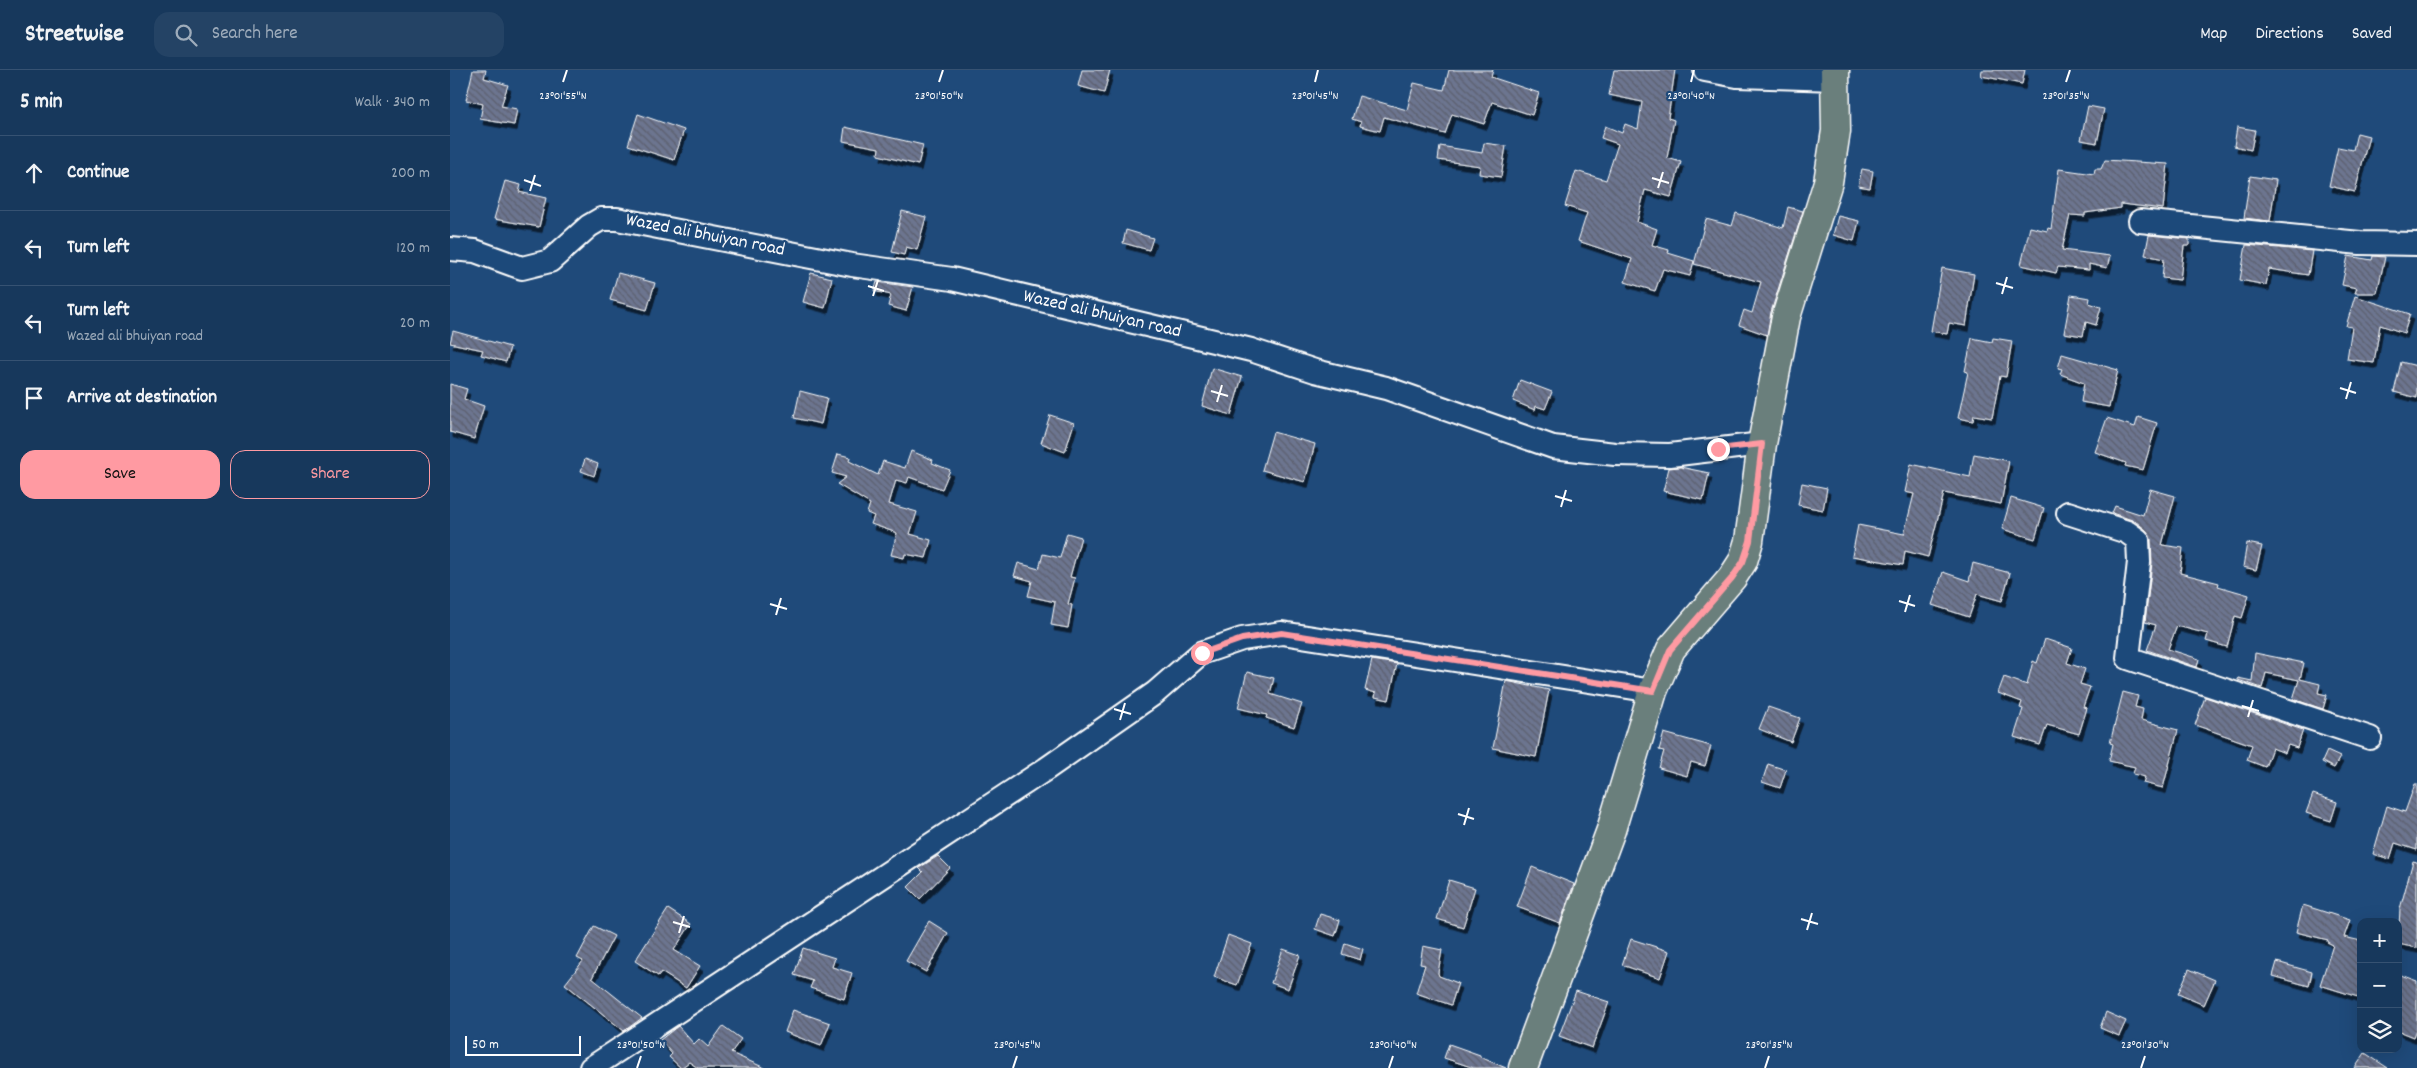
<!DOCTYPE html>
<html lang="en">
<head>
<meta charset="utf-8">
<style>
  :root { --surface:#17385c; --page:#244365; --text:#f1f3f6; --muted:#9eacbb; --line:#365272; --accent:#ff9aa2 }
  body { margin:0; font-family:Dekko,sans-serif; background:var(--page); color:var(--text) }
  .controls { position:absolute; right:15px; bottom:15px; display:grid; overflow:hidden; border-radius:10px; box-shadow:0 5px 20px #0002 }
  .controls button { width:45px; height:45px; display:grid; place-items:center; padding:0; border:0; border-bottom:1px solid var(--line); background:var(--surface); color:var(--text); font:25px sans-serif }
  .scale { position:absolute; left:15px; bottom:12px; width:116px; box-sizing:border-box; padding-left:5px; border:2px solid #fff; border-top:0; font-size:14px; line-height:18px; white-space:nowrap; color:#fff; -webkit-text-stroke:4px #1f4a7a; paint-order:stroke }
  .stop { position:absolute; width:15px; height:15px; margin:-11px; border:4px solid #ff9aa2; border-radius:50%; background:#fff }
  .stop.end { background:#ff9aa2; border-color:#fff; box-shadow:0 1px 5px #0008 }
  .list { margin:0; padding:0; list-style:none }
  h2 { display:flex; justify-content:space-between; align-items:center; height:65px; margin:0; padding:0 20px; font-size:21px }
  h2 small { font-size:16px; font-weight:400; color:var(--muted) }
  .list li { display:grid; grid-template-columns:32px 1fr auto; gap:15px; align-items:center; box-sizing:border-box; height:75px; padding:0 20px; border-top:1px solid var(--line) }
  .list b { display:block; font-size:19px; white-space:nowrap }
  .list p { margin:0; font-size:16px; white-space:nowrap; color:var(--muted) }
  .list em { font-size:16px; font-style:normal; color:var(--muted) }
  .actions { display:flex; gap:10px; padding:15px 20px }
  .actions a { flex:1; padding:11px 0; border:1px solid var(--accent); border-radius:15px; text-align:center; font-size:18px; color:var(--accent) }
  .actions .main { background:var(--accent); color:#111 }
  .icon { flex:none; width:28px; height:28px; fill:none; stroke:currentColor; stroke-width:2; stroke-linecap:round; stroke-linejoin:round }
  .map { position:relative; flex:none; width:1967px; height:998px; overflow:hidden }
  header { display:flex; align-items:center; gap:30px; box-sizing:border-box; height:70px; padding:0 25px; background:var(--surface); border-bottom:1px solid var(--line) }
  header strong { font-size:24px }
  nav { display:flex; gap:28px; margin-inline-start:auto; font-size:18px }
  .search { width:350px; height:45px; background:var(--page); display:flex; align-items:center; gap:12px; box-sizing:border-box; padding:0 18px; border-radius:15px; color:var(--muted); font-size:19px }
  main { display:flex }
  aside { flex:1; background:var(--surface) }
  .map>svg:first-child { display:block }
  .building { fill:url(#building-back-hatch); stroke:#fff; filter:url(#shadow) }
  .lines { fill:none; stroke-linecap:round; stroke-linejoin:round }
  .minor-casing { stroke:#fff; stroke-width:26 }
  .major-casing { stroke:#fff; stroke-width:31 }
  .minor { stroke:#1f4a7a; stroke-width:22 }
  .major { stroke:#6b7f7c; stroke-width:28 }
  .route { stroke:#ff9aa2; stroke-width:6 }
  .ticks { fill:none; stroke:#fff; stroke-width:2 }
  .labels { text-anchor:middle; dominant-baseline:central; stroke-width:4.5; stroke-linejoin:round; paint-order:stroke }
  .street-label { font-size:19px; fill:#fff; stroke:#1f4a7a }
  .ticks-label { font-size:12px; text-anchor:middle; fill:#fff; stroke:#1f4a7a; stroke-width:4.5; stroke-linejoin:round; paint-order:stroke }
</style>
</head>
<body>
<header>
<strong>Streetwise</strong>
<div class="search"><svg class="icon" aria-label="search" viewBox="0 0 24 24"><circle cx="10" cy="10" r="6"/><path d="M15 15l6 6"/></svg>Search here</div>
<nav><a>Map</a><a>Directions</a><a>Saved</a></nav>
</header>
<main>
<aside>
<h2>5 min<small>Walk · 340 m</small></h2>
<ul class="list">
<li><svg class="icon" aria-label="ahead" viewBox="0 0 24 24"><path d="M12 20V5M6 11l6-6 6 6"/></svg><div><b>Continue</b></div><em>200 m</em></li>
<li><svg class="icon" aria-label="left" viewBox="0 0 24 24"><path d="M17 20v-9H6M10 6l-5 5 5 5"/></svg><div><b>Turn left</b></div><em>120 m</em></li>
<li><svg class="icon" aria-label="left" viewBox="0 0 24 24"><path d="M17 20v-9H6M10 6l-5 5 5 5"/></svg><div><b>Turn left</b><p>Wazed ali bhuiyan road</p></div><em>20 m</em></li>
<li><svg class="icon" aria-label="arrive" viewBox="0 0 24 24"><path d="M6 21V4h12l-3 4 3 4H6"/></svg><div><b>Arrive at destination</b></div></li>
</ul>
<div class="actions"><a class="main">Save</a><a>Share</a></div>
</aside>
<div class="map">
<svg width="1967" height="998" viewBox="0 0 1967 998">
  <defs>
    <pattern id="building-back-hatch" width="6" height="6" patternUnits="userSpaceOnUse" patternTransform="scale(1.25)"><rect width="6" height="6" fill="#6c748f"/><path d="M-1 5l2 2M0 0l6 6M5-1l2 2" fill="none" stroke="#5c606e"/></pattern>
    <filter id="shadow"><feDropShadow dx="3" dy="5.5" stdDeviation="0" flood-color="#0009"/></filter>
  </defs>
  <rect width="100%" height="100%" fill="#1f4a7a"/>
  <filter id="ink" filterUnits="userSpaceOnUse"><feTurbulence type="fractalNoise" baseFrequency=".02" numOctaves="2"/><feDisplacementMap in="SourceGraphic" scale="10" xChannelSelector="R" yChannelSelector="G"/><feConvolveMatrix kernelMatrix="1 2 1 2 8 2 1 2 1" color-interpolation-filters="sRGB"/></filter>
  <g filter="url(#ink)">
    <path class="building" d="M23,0h13l-2,8 24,7 -7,21 16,3 -3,16 -34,-6 3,-15 -17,-4z
      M632,0h28l-6,23 -26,-7z
      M999,0h44l-2,7 48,16 -7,22 -40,-13 -8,22 -32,-10 -7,20 -61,-17 -4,14 -20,-5 1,-4 -9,-3 7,-23 48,14 7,-27 30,7z
      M1164,0h61l-7,48 6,2 -7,38 14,4 -10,35 -26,-7 -8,32 20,7 -5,16 17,5 -1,3 26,8 -4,15 -27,-7 -8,22 -30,-9 7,-23 -54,-18 9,-28 -22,-7 11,-35 30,9 12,-36 -17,-6 4,-12 17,7 3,-9 13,5 4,-27 -33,-7z
      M1532,0h43l-3,14 -41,-8z
      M1638,36l16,3 -7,34 -16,-3z
      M188,44l46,16 -10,30 -46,-15z
      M395,57l78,18 -5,20 -40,-10 1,-7 -36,-7z
      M1787,57l18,3 -4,20 -17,-4z
      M1907,63l12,3 -14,56 -26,-6 9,-39 15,3z
      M1034,73l22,3 -5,31 -22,-3 1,-8 -42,-6 2,-14 42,7z
      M1655,90l63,4 -5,45 -42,-5v4l-36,5v3l-15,-1 -8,35 48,6 -3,12 -18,-4v6l-31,-3 -2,6 -35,-8 9,-38 17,4 1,-3 3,1 8,-60 35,5 1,-5h6z
      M1412,99l11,2 -3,17 -12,-2z
      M1800,106l26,4 -6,41 -26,-3z
      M55,111l16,4 -2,7 27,6 -7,29 -45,-8z
      M1338,137l15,4 -32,101 -4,23 -28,-10 5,-15 8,3 9,-31 -67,-18 12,-45 26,7 4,-13 47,15z
      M452,141l24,6 -9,33 -11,-3 -2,8 -12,-3z
      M1388,146l21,5 -5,20 -21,-6z
      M676,160l27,8 -4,12 -26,-7z
      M1699,165l40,4v7h-5l-4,34 -18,-2 2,-19 -19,-4z
      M1796,175l66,6 -4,24 -39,-6 -3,16 -26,-5z
      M1898,186l24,4 1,-4 12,1 -8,36h-22l2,-5 -15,-3z
      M1492,198l32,6 -8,52 -17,-3 -2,11 -16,-3z
      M168,203l37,10 -8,27 -37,-10z
      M361,203l21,5 -7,30 -22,-6z
      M427,212l36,5 -7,24 -18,-5 3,-11 -17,-4z
      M1621,225l19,3 -1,5 12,4 -5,18 -10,-3 -3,14 -19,-3z
      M1905,226l55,18 -6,19 -24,-8 -6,38 -27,-4 5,-32 -6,-1z
      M3,261l57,16 -4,15 -25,-7 2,-5 -33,-7z
      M1522,268l20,4 1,-4 19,3 -6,36 -6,-1 -8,42 -18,-3 -1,6 -15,-3 10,-46 -3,-1z
      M1612,284l56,16 -9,37 -28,-5 3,-19 -24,-9 2,-5 -4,-1z
      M1951,292l16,4v32l-23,-6z
      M762,298l30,9 -11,38 -29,-9z
      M1070,310l32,12 -7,17 -9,-3 -1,4 -22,-9z
      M0,314l17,5 -3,10 20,7 -10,33 -24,-7z
      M350,321l27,7 -6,26 -27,-6z
      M600,345l24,8 -9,29 -24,-9z
      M1688,347l19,6 -14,47 -18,-4 1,-3 -31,-11 12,-34 28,9z
      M823,362l42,12 -10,38 -43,-12z
      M461,381l22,9 -1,3 18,7 -8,19 -33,-12 -2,6 -11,-3 -7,24 28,8 -7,22 21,6 -5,18 -21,-4 -1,4 -13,-3 6,-22 -26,-9 3,-8 -7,-3 3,-9 -33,-20 9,-7 -14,-4 6,-19 12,3 -1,4 29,14 5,-14 22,7z
      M1524,384l35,7 -8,43 -57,-11 -16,64 -23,-6 -2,14 -51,-9 6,-31 46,9 10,-40 -9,-2 6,-28 59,13z
      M135,389l13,5 -4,12 -13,-5z
      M1230,397l29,6 -6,27 -40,-9 6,-23z
      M1352,413l25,5 -4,22 -25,-5z
      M1700,419l25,7 -13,49 21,3 -3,25 39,10 -1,3 31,9 -7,23 -7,-2 -8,31 -21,-6 2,-7 -31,-8 -9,23 31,10 -2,8 -50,-17 9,-25 -11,-3 7,-59 -1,-24 -5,-9 -11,-9 -23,-8 3,-7 28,9z
      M1561,428l33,10 -9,31 -33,-10z
      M617,463l14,4 -11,40 5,1 -7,26 4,1 -4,23 -17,-3 4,-23 -27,-6 4,-15 -18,-5 4,-13 21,6 4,-15 17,4z
      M1797,473l15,3 -6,24 -13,-3z
      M1523,493l37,10 -8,28 -25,-7 -8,23 -37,-12 11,-33 26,9z
      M1595,569l27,9 -5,15 18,6 -5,15 10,3 -7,20 4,1 -8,26 -32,-9 -7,20 -26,-8 9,-28 -3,-1 2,-6 -24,-9 6,-16 23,8 6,-24 4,2z
      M1805,583l49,10 -4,16 20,5 -2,9 9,2 -4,14 -30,-10 6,-19 -33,-7 -4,15 -24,-8v-2l14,3z
      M922,590l25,4 -8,36 -14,-3 1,-4 -11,-3z
      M797,602l27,6 -4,16 32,10 -8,23 -28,-9 1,-3 -29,-7z
      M1056,611l43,9 -13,67 -43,-9z
      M1673,622l15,4 -3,11 8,2 -2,11 37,10 -15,58 -20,-5 2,-6 -12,-3 2,-7 -26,-6 4,-17 -3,-1z
      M1755,627l98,33 -6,18 -9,-3 -3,8 -13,-5 -7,19 -18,-7 5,-15 -57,-20z
      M1318,637l32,11 -9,24 -32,-13z
      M1214,663l47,13 -6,20 -14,-4 -4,14 -28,-8 5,-17 -5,-1z
      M1877,681l13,6 -6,11 -12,-6z
      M1318,694l18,6 -6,18 -18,-6z
      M1965,714h2v66l-22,-7 -5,16 -17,-5 14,-48 18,6z
      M1863,724l24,8 -6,19 -25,-8z
      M488,786l12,12 -30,31 -12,-12 15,-15 -4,-4z
      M1963,791l4,1v86l-19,-4 2,-35z
      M1082,797l42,17 -14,39 -43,-16z
      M999,810l26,8 -12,39 -26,-8z
      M1853,835l47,15 -6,17 17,4v57l-41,-13 13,-40 -6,-3 1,-2 -32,-8z
      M218,839l23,15 -17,26 26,16 -14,22 -25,-16 -3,4 -23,-15z
      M870,844l20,6 -5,16 -20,-7z
      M479,851l19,12 -22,39 -20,-11z
      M144,856l20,10 -22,42 50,40 -18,13 -59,-47 18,-23 -6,-3z
      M778,865l24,9 -15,41 -23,-8z
      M1181,869l38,12 -9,27 -38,-13z
      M895,873l18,6 -3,11 -18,-6z
      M973,876l19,4 -4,23 1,3 19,7 -7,22 -35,-12 9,-28 -5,-1z
      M353,878l32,10 -3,9 20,6 -8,26 -34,-11 3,-7 -19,-6z
      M833,879l17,6 -12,34 -17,-6z
      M1827,892l35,10 -3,14 -36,-10z
      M1739,899l26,11 -11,25 -26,-11z
      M1948,904l19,7v46l-4,10 -15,-6z
      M1126,921l33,11 -17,46 -33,-12z
      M343,940l37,13 -9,23 -36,-14z
      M1656,942l20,9 -7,15 -19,-8z
      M228,956l16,18 5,-5 9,8 15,-21 18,13 -10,14 34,15h-67l-9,-6 -8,6 -12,-11 3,-3 -12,-14z
      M999,974l31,11v2l26,11h-32l-30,-10z
      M1915,983l23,15h-33z"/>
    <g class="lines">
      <defs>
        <path id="minor" d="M1255,0l32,6 99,3
          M1690,151l220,22 57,1
          M0,179l25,2 47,17 28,-7 39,-35 12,-7h16l235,46 100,14 241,57 58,14 64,21 71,17 167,59 62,7 55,1 92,-11
          M1618,443l59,19 11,8 1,22 -11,96 242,80
          M141,998l455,-299 109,-76 46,-40 41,-14 40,-6 371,58"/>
        <path id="major" d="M1073,998l88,-238 42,-139 18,-42 61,-71 11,-17 6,-20 13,-97 24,-127 42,-135 8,-51 -1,-61"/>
      </defs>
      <use href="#minor" class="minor-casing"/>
      <use href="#major" class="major-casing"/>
      <use href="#minor" class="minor"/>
      <use href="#major" class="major"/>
    </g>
  </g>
  <g class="lines" filter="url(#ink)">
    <path class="route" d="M752,583l40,-14 40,-6 371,58 17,-41 62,-72 11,-16 7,-21 12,-97 -44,5"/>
  </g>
  <path class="ticks" d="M113,12l4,-12M489,12l4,-12M865,12l3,-12M1241,12l3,-12M1616,12l4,-12M1202,108l17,5M74,110l17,6M1208,118l5,-16M80,121l5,-16M1546,213l17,5M418,216l16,5M1552,224l5,-17M423,226l5,-16M1890,318l16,5M761,321l17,5M1896,329l5,-17M767,332l5,-17M1105,426l17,5M1111,437l5,-17M1449,531l16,5M320,534l17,5M1455,542l5,-17M326,545l5,-17M1792,636l17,5M664,639l17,5M1798,647l5,-17M670,650l5,-17M1008,744l16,5M1014,755l5,-17M1351,849l17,5M223,852l17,5M1357,860l5,-17M229,863l5,-17M187,998l4,-12M563,998l4,-12M939,998l4,-12M1315,998l4,-12M1691,998l4,-12"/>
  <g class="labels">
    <g class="street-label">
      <text transform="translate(255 166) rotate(11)">Wazed ali bhuiyan road</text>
      <text transform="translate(652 245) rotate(13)">Wazed ali bhuiyan road</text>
    </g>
  </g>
  <g class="ticks-label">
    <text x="113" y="29">23°01'55"N</text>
    <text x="489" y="29">23°01'50"N</text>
    <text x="865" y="29">23°01'45"N</text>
    <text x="1241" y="29">23°01'40"N</text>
    <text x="1616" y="29">23°01'35"N</text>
    <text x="191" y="978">23°01'50"N</text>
    <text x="567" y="978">23°01'45"N</text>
    <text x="943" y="978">23°01'40"N</text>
    <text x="1319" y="978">23°01'35"N</text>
    <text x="1695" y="978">23°01'30"N</text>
  </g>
</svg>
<div class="controls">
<button>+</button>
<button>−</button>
<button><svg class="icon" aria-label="layers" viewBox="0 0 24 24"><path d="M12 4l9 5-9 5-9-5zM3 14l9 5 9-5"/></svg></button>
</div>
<div class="scale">50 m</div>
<div class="stop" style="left:752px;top:583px"></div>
<div class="stop end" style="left:1268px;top:379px"></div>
</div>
</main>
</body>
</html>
